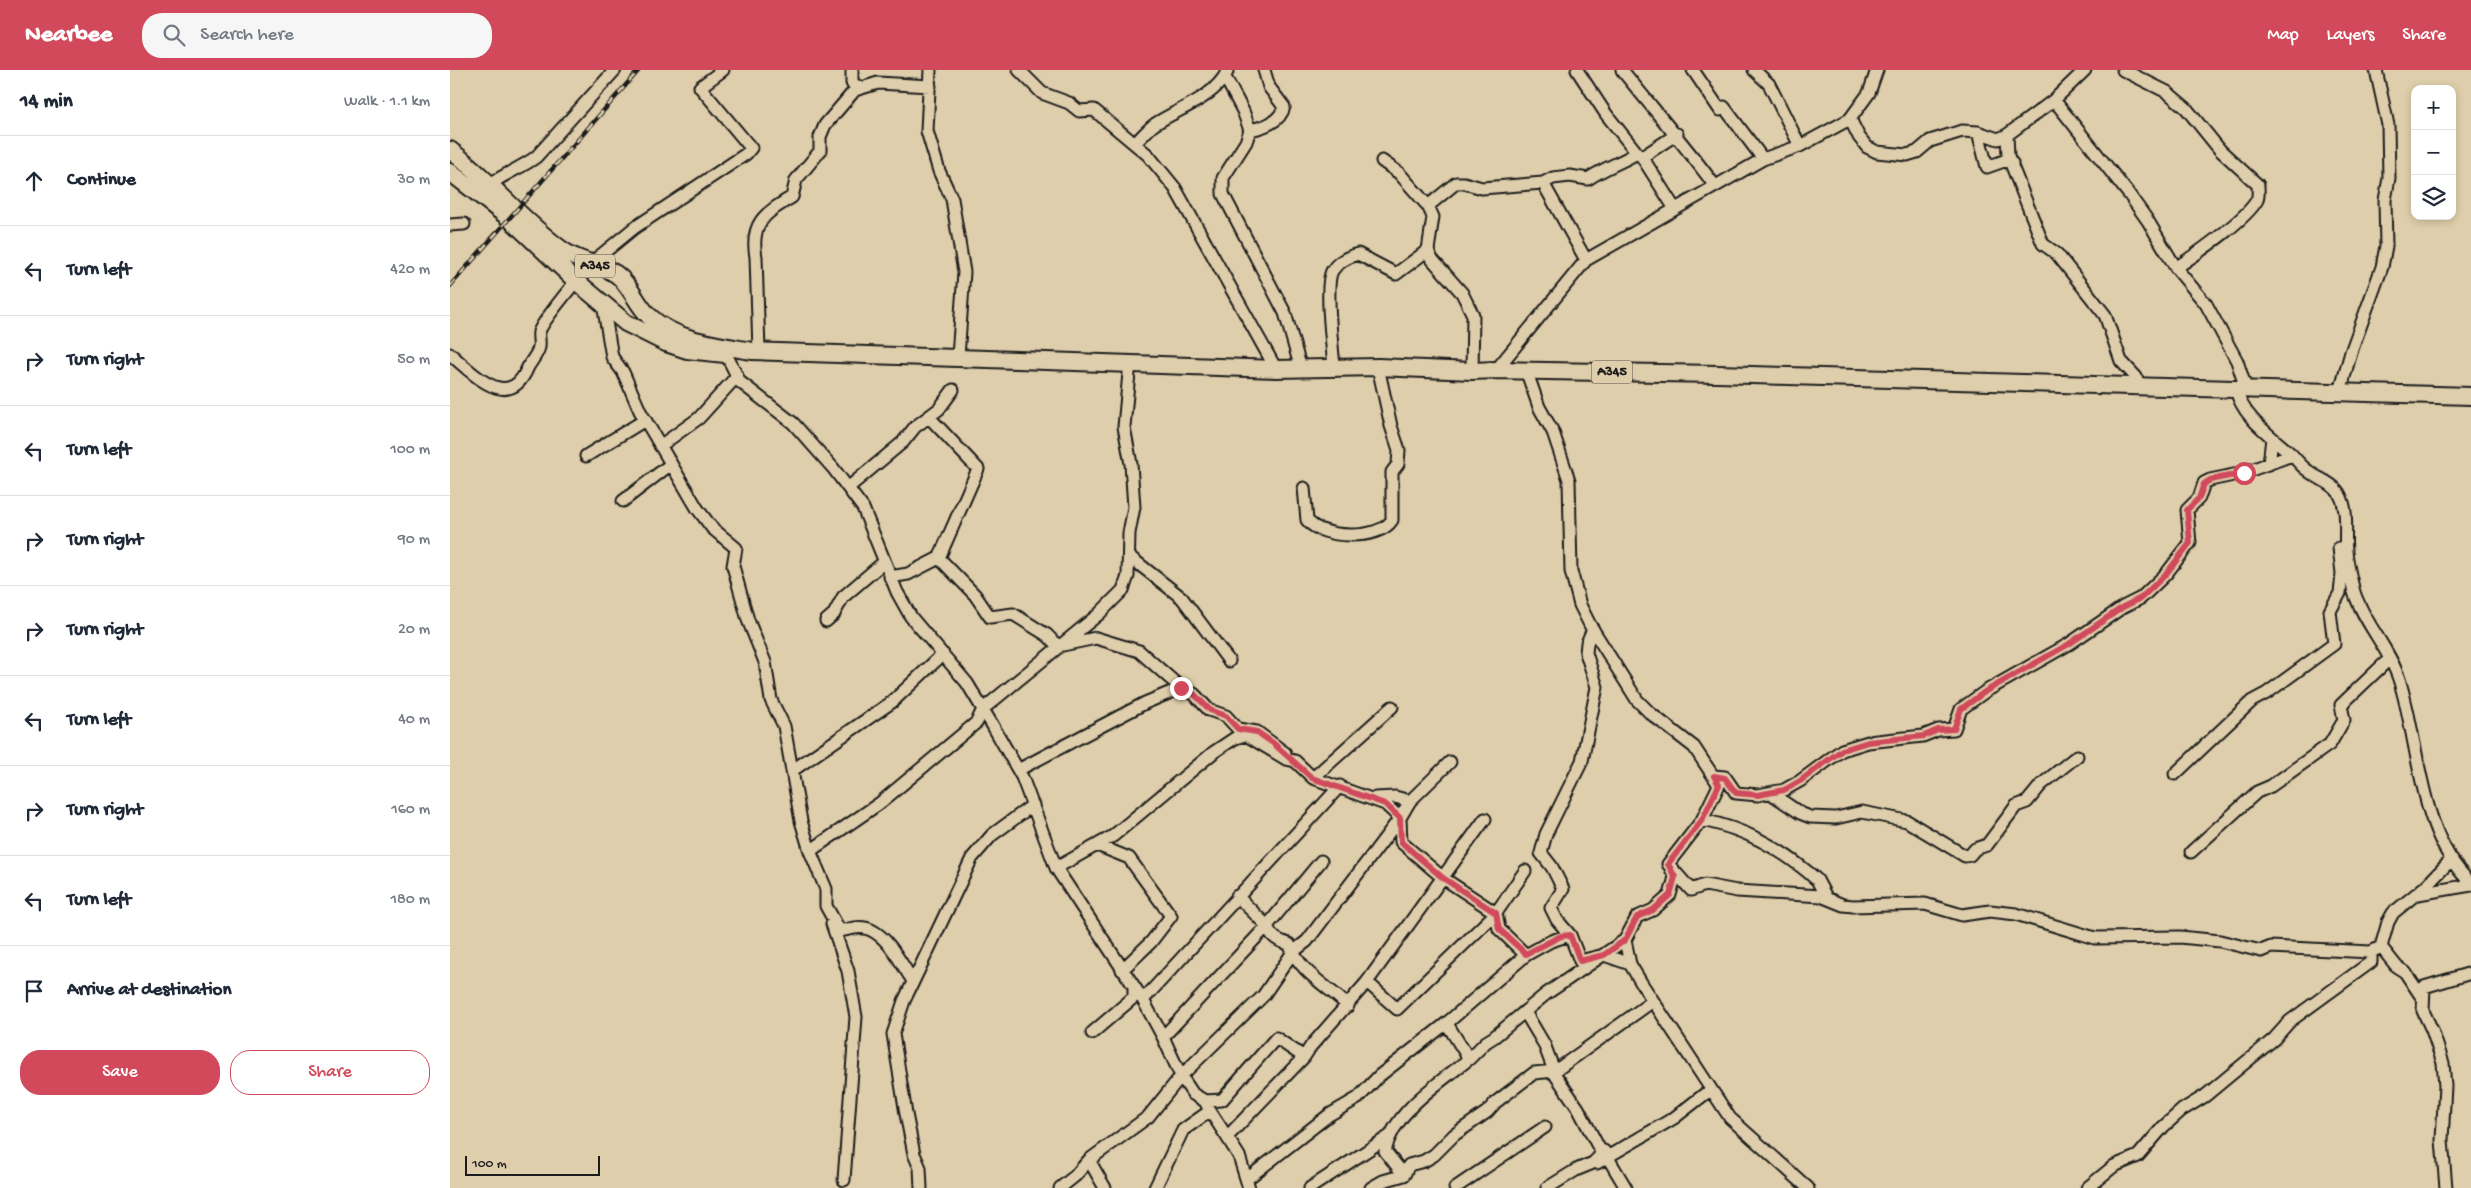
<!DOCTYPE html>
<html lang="en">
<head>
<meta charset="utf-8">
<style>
  :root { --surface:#fff; --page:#f6f6f7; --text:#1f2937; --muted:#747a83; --line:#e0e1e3; --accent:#d1495b }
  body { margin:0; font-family:"Gochi Hand",sans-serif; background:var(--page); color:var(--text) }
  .controls { position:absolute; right:15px; top:15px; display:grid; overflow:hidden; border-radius:10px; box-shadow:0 2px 8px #0003 }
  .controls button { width:45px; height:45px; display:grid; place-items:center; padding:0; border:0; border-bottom:1px solid var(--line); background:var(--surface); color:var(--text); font:25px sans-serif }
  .scale { position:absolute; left:15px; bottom:12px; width:135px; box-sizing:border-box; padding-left:5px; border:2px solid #1c1c1c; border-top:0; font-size:14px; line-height:18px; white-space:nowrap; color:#1c1c1c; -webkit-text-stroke:4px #dfceab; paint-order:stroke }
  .stop { position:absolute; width:15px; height:15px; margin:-11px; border:4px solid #d1495b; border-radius:50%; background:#fff }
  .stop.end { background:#d1495b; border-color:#fff; box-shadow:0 1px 5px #0008 }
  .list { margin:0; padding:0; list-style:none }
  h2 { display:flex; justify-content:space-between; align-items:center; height:65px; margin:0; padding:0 20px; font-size:21px }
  h2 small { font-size:16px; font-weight:400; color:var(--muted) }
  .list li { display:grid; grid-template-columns:32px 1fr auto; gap:15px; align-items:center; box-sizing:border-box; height:90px; padding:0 20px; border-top:1px solid var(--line) }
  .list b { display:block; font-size:19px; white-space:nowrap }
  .list em { font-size:16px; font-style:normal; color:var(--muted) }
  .actions { display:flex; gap:10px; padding:15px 20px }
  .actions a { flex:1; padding:11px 0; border:1px solid var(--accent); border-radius:20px; text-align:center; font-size:18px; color:var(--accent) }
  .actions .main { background:var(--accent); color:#fff }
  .icon { flex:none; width:28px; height:28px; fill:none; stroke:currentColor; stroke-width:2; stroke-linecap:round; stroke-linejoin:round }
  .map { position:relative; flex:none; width:2021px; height:1118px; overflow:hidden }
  header { display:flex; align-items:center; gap:30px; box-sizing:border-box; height:70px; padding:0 25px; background:var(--accent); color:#fff }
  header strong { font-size:24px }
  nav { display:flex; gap:28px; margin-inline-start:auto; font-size:18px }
  .search { width:350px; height:45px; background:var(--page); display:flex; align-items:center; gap:12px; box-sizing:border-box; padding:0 18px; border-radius:20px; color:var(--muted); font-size:19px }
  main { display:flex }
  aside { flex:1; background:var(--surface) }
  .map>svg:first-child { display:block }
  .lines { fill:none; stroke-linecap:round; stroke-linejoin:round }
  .minor-casing { stroke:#1c1c1c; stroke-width:15 }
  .highway-casing { stroke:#1c1c1c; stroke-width:20 }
  .minor { stroke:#dfceab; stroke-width:11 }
  .highway { stroke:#dfceab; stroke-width:16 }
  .rail-casing { stroke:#1c1c1c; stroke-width:4.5 }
  .rail { stroke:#dfceab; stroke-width:2.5; stroke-dasharray:8; stroke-linecap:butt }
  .route { stroke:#d1495b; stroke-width:6 }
  .labels { text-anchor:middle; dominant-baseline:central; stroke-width:4; stroke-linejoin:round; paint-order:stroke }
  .shield { fill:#dfceab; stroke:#565147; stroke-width:1 }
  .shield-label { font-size:14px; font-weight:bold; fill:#1c1c1c }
</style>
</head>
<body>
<header>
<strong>Nearbee</strong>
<div class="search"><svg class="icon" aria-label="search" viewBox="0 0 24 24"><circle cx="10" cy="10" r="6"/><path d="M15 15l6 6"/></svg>Search here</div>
<nav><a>Map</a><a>Layers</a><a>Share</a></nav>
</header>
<main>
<aside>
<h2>14 min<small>Walk · 1.1 km</small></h2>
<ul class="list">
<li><svg class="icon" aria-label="ahead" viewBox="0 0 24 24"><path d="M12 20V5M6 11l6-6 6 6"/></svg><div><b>Continue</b></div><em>30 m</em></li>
<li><svg class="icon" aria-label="left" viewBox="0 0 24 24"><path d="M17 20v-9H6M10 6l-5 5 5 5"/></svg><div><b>Turn left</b></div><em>420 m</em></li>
<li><svg class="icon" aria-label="right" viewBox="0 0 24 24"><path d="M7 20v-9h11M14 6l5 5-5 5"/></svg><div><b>Turn right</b></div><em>50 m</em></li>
<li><svg class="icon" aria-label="left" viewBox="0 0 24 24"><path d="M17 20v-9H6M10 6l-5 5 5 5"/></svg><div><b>Turn left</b></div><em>100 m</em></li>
<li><svg class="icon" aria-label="right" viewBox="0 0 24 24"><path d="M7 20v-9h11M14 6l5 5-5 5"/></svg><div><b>Turn right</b></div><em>90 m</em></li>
<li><svg class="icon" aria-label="right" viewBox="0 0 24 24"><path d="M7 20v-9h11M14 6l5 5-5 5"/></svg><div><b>Turn right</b></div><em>20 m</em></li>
<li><svg class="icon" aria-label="left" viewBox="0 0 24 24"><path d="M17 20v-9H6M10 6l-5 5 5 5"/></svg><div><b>Turn left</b></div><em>40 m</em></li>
<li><svg class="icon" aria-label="right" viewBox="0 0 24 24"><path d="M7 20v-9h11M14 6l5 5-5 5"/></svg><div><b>Turn right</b></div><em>160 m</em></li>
<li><svg class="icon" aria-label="left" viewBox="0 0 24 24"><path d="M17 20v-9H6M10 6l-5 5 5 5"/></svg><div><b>Turn left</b></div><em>180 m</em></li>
<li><svg class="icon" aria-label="arrive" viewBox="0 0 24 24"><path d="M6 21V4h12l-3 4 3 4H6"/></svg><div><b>Arrive at destination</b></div></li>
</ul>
<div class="actions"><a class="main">Save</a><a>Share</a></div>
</aside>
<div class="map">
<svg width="2021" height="1118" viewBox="0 0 2021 1118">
  <rect width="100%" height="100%" fill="#dfceab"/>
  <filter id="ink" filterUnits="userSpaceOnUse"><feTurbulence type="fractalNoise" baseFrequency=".02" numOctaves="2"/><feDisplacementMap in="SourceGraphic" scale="10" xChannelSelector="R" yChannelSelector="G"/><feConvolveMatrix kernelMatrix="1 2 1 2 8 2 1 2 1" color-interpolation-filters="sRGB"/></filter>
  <g filter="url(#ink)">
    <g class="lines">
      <defs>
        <path id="minor" d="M402,0v13l9,5
          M480,0l-3,61 12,40 13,28 12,73 -6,85
          M569,0l23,23 27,10 10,8 15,-1 54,45 27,33 101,181
          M1127,0l29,44 31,39 5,4 33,52
          M1172,0c31,39 64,76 93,116
          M1243,0l27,40 4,-3 39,52
          M1304,0l15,14 31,62
          M1673,0l44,22 19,16 34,42 38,35c0,5 1,11 -1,15 -11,20 -61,54 -81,68
          M775,7l18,34 7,19 -4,12 -23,36v16l62,119 16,56
          M1604,30l74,93 20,28 28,47 30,36 31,57 9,28
          M1400,49l9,18 8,10 10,5 30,3 10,-3 13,-11 32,-10 16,1 20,7 9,-4 47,-35 31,-30
          M800,60c14,-3 30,-8 34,-23l-15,-20 -5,-17
          M1528,62l9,35 17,-6 8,2
          M1557,65l1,21 35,88 14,10 48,61 16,46 15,16 3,10
          M685,73c7,-6 13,-14 20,-19 24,-16 58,-25 72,-52
          M1192,87l35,-23
          M932,91l17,12 29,33 5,11 -5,33 3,8 31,35 11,22 -1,56
          M1093,113l43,77
          M39,115c15,-11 32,-17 47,-28l79,-87
          M978,136l28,-23h8l18,5 61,-5 10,-5 17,-2 18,3c16,-11 32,-16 49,-26
          M0,155l14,-1
          M140,194l44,-36 112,-74 5,-6 -51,-61 23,-17
          M153,234l9,53 11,15 17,39 57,97 15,20 24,20 -3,18 15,54 17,42 6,38 13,26 17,95 9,30 16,38v17l14,25c9,-2 21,-6 31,-1 19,9 30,34 42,51
          M309,281l-3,-94c-6,-34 8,-43 36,-60l4,-17 24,-29v-14l5,-12 30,-35 23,-7 52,3
          M0,284c24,20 59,59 78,13 3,-6 10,-13 11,-20 1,-5 -1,-11 0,-15 3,-10 29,-41 37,-51
          M276,284l14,28 53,41 40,45 30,40 34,84 14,25 56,66 26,43 29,51 34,91 87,132 20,37 18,39 12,18 12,7 5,10 17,26 12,19 10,32
          M884,299c-1,-21 -10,-83 -2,-98 6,-10 16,-14 26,-17l38,20 32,-24
          M1046,300l90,-110 177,-101 37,-13 50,-27 19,-26 8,-23
          M1076,300l13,37 14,25 16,48 2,91 9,34 10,20 47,75 13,13 44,34 25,38 -17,35 -34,44
          M1786,319c6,28 34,46 55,65 5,5 10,12 16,16 10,9 26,12 33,25 9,17 4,37 6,56 1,13 5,28 8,41 10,31 35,56 45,87 21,65 19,155 72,204
          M1890,322l11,-40 31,-85 4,-21 -1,-46 4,-22 -1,-53 -12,-55
          M479,347l49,52 -39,89
          M210,376l39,-28 38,-42
          M136,386l59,-36
          M1819,394l3,-26
          M399,417l54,-45 12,-15 24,-18 14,-19
          M854,418l3,32c14,19 72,21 85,0v-48l6,-8 1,-14 -8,-24 -13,-59
          M173,431l48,-37
          M680,487l52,41 47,63
          M440,507l18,-3 31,-16 36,37 15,22 23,-3 34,21 11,11 38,-8 43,13 42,37 13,6 15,16 17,6 12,13 19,3 28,21
          M376,551l8,-7 9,-17 41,-35
          M1143,559l-6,14 -1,10 11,34 -15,74 -36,73 -5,19 11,14 11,22 -12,19 6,12 13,15 10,26 24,-6 26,9
          M343,700l99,-68 51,-48
          M568,700l127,-67 36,-15
          M1725,704l77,-73 15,-8 67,-49 -4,-33 10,-18 2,-20 -3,-25
          M1264,706l11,1 11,16 22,2 26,-5 16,-9 42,-31 26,-8 55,-6 15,-6 16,-1 7,-20 25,-18 83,-47 54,-37 18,-9 25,-24 24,-31 -3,-33 12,-12 5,-15 6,-3 33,-7 49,-18
          M863,708l79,-71
          M1322,724l28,19 10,4 26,1 26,-6 45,9 58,35 5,-1 5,-6 12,-4 29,-39 11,-4 14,-17 36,-29
          M925,728l20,-1 15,4
          M1252,750c43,9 74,26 107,53l8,7 9,17
          M647,775l32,13 42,58 -20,26 -29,28
          M360,781l70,-48 97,-81 6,-13 116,-95 24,-24 5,-14 1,-43 5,-26 -3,-43 -7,-37 6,-65
          M1741,782l66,-60 14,-6 59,-42 14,-24 -3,-15 44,-42 5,-2
          M1218,794l23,26 14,-5 32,6 84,5 22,9 10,1 72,-2 37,11 28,-4 26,3 79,24 85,-1 40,4 41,10 10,-4 100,5 10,-5 7,-25 5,-9 33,-27 26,-27
          M606,798l57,-32 101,-84 21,-14 11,-3 40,24 9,2 18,17 72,26 15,14 1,24 42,36 53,35 3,16 27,26 25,-14 19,-6
          M1968,824l53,-9
          M787,826l30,30c4,11 11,15 22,18 13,31 37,40 59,62
          M382,854l16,47 8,46 -12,163
          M1175,870l5,24 12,20 88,134 78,70
          M1931,877l16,20 8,5 18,27
          M917,912l30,27 99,-96 29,-42
          M693,930l197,-214
          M1075,942l19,32 12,32 22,32 24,46 -9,9 -17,7 -29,18
          M998,952l1,5 20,32 17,-17 8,-5 52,-43 79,-54 12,-23 16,-7 17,-15 5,-18 -4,-8
          M642,963l42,-36v-9
          M713,967l104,-111 54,-65
          M755,1031l17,-1 54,-62 28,19
          M777,1067l77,-80 7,-11 56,-64 118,-163
          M1154,1081l22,37
          M639,1090l16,28
          M1147,1093l77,-45 36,-28
          M954,1105l-19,-24c9,-40 53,-67 84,-92
          M797,1109l82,-64 29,-17 21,-22 69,-54 78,-67
          M471,1118l-1,-20 -6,-14 -8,-40 -13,-80 11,-33 68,-143 20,-23 41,-30
          M610,1118l15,-12 14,-16 59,-43 33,-41 82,-80 30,-44 14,-11 93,-123 10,-17 40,-39
          M705,1118l28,-58 27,-19
          M860,1118l78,-51
          M921,1118l12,-7 21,-6 5,-10 15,-4 10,-6 20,-20 33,-23 9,-10 38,-29 21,-2 98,-70
          M1005,1118l90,-61
          M1637,1118l27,-22 24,-10 25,-29 19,-17 23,-14 35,-29 34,-28 16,-18 81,-59v-10
          M1996,1118l-4,-48 3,-54 -2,-23 -11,-33 -9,-19 1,-24 47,-14"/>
        <path id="highway" d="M0,80c40,30 71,70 111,99 16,13 38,14 55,25 15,11 20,30 33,42 26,25 69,29 103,35l524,18 102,-2 94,4 24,-1 222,4 753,22
          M0,102l59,46 67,63 50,42 40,20 21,7 38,4"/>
      </defs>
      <use href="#minor" class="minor-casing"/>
      <use href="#highway" class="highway-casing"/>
      <use href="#minor" class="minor"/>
      <use href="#highway" class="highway"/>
      <defs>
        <path id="rail" d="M0,216l189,-216"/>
      </defs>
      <use href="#rail" class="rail-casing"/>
      <use href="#rail" class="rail"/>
    </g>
  </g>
  <g class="lines" filter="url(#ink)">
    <path class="route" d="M731,618l13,6 16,16 16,6 12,13 19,3 16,11 39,35 73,26 15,14 1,24 42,36 53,35 3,16 27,25 35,-18 9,-1 10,26 24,-6 21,-15 12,-23 16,-7 17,-15 5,-18 -7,-13 34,-44 17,-35 -5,-9 11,2 11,15 22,2 26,-5 16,-9 42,-31 26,-8 56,-6 14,-6 16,-1 7,-20 25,-18 83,-47 54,-37 18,-9 25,-24 24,-31 -3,-33 12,-12 5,-14 6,-4 34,-7"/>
  </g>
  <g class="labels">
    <g class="shield">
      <rect x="125" y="184.5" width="40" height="23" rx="4"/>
      <rect x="1142" y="290.5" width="40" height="23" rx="4"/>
    </g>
    <g class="shield-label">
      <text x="145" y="196">A345</text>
      <text x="1162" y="302">A345</text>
    </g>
  </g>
</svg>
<div class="controls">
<button>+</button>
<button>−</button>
<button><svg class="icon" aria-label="layers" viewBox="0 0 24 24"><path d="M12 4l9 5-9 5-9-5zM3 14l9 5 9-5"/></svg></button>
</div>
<div class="scale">100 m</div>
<div class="stop" style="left:1794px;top:403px"></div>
<div class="stop end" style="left:731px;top:618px"></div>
</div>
</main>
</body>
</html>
